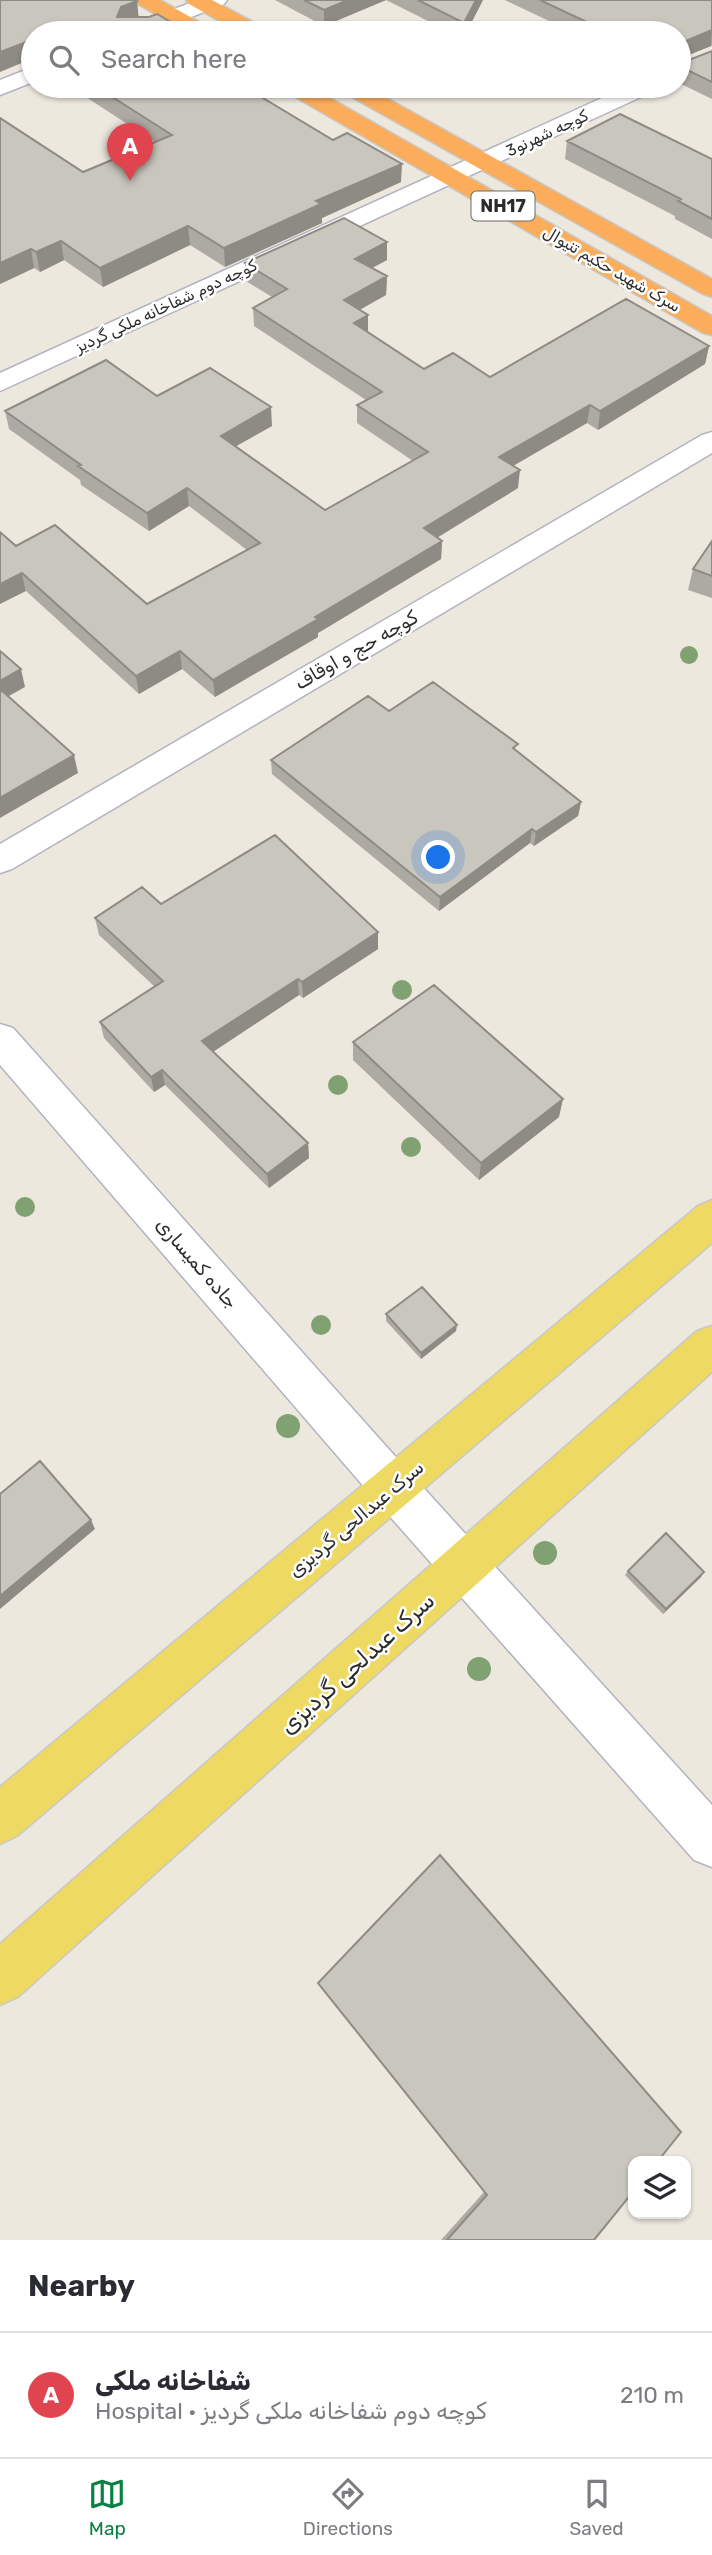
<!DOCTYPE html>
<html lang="en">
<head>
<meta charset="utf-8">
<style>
  :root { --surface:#fff; --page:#f7f7f7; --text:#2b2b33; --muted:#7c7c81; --line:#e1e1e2; --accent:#0b8043 }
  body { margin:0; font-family:Rubik,"Noto Sans Arabic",sans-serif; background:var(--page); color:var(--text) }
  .controls { position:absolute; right:21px; bottom:21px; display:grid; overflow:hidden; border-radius:14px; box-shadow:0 2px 5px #0004 }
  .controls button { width:63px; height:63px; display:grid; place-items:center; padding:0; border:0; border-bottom:2px solid var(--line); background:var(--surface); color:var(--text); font:35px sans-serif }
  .you { position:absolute; left:439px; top:858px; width:24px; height:24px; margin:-18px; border:5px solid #fff; border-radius:50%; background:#1a73e8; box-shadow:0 0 0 10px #1a73e833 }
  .badge { display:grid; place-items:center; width:46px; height:46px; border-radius:50%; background:var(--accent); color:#fff; font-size:23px; font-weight:700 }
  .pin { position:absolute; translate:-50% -58px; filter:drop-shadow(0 2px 4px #0008) }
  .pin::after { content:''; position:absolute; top:37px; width:24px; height:21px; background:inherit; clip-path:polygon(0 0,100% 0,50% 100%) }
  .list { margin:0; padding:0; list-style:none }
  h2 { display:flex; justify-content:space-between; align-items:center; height:91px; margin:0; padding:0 28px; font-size:30px }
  h2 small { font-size:23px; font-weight:400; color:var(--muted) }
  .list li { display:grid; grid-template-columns:46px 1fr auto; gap:21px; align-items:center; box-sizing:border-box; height:126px; padding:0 28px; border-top:2px solid var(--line) }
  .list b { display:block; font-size:26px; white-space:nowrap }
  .list p { margin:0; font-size:23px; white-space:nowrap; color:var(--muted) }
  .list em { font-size:23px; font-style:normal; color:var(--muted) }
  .icon { flex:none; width:38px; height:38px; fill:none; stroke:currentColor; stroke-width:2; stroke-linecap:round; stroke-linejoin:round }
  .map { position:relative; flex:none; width:712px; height:2240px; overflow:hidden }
  .search { position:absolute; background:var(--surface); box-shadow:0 2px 5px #0004; left:21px; right:21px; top:21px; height:77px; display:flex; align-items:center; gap:18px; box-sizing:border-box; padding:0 24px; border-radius:38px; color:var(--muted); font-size:26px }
  .sheet { height:217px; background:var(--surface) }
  nav { display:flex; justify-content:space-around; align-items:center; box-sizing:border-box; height:98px; border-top:2px solid var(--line); background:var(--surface); font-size:19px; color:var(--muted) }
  nav a { display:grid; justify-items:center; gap:4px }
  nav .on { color:var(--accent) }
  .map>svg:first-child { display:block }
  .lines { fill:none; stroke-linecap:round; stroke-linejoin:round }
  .minor-casing { stroke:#b2b3bf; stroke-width:3 }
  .major-casing { stroke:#c8c8c8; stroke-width:3 }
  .highway-casing { stroke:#c8c8c8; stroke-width:3 }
  .minor { fill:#fff; fill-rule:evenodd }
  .major { fill:#eed962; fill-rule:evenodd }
  .highway { fill:#fbad5b; fill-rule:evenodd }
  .tree { fill:#80a273 }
  .wall { fill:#adaaa3 }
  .shaded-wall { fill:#8d8b84 }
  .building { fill:#c9c6bd; stroke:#8d8b84; stroke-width:2 }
  .labels { text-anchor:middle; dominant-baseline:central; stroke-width:5; stroke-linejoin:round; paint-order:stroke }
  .far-street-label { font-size:16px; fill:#2c2c2c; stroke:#fff }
  .shield { fill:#fff; stroke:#6b6b6b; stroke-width:2 }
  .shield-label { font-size:18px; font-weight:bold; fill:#2c2c2c }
  .street-label { font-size:19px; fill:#2c2c2c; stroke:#fff }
  .near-street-label { font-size:23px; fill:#2c2c2c; stroke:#fff }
</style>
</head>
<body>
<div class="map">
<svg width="712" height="2240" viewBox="0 0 712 2240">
  <rect width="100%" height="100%" fill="#ede8de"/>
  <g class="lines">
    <defs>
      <path id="minor" d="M198,0h29l-3,4 -73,29h-30l3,-5z
        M33,67v15l-33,13v-15z
        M628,86h29l-3,5 -654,300v-18z
        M712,432v21l-700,416 -12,4v-29l702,-409z
        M0,1024l13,4 397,445 302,332v62l-18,-7 -316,-357 -378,-438z"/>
      <path id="major" d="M712,1200v43l-695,593 -17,8v-57l698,-581z
        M712,1326v46l-694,625 -18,8v-61l697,-613z"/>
      <path id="highway" d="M135,0h25l50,28 3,5h-26l-49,-29z
        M186,0h26l52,28 3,5h-26l-52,-29z
        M282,86h27l403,230v19l-9,-2 -418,-242z
        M338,86h27l347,193v18l-9,-3 -362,-203z"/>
    </defs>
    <use href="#minor" class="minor-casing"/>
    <use href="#major" class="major-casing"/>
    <use href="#highway" class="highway-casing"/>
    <use href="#minor" class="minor"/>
    <use href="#major" class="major"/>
    <use href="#highway" class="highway"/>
  </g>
  <g class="tree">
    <circle cx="689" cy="655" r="9"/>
    <circle cx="402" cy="990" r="10"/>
    <circle cx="338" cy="1085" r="10"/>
    <circle cx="411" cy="1147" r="10"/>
    <circle cx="25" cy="1207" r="10"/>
    <circle cx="321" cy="1325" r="10"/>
    <circle cx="288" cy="1426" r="12"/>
    <circle cx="545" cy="1553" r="12"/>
    <circle cx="479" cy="1669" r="12"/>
  </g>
  <path class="wall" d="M0,0l139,17 -106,16v30l-4,-3z
    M275,0h111l-62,26z
    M386,0h97l-17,33h-14z
    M505,0h207v46h-1l-30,12v5l31,-12v48l-33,-16v-50h-105z
    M69,86h186v2l-5,2 151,92 -79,36v5l-97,44 -35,-22 -87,42 -39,-27 -24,12 -6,-4 -34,16 83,-112 72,-30z
    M567,141l145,18v80l-37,-20v-3l-110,-57z
    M387,260l-15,8 15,8 -1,19 -26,15 8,22 56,37 66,8 219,-31 -4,18 -107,66 -11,-7 -74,43 5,22 -81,50 5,3 -1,18 -123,74v4l-103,60 -33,-28 -43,25 -113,-103 -10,-45 131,58 100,-54 -58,-44 -40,25 -68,-46 -1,-5 -71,-51 -4,-18 152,-15 115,30 -36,20 89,64 88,-49 -56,-38v-18l9,-5 -112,-74 -1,-18 19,-11 -26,-16 -1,-18z
    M712,541v57l-24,-8 5,-21z
    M389,711l128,40 64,51 -3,14 -44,30 -4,-3 -91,68 -167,-137 -1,-14z
    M161,904l217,45 -75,49 -4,-3 -86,57 95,91 1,15 -40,30 -104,-103 -11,7 -50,-54 -4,-16 55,-35 -56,-52 -4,-17z
    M353,1042l206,75 -80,63 -126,-120z
    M386,1314l70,17 -35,28 -35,-38z
    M628,1571l73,6 -38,37 -38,-39z
    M318,1983l276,257h-153l43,-48z"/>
  <path class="shaded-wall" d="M348,0h38l-62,26v-16z
    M476,0h7l-17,33h-2v-10z
    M137,1l2,19 -22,-3 4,-10z
    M712,30l-1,16 -32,13 2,-16z
    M26,42l3,18 -29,12v-20z
    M232,86h23v2l-22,9z
    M402,164l-1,18 -79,36v5l-97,44 -1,-19 92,-47z
    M188,226l2,19 -87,42 -3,-19z
    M61,241l3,19 -24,12 -4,-20z
    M387,242v18l-32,17v-18z
    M31,249l3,19 -34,16v-21z
    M387,276l-1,19 -42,23v-18z
    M368,315v18l-14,-10z
    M709,346l-4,18 -107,66 2,-19z
    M590,405l-3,18 -90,52 2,-18z
    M271,407l1,19 -50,28 -1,-18z
    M520,470l-2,18 -95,58 1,-18z
    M187,488l2,18 -40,25 -2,-18z
    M442,541l-1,18 -123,74v4l-103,60 -2,-17 102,-63z
    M22,573l4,18 -26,13v-20z
    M180,651l2,18 -43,25 -3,-18z
    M21,669l4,18 -25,14v-20z
    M74,755l4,18 -78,45v-20z
    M581,802l-3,14 -44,30 2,-14z
    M532,829l-2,14 -91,68 1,-14z
    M378,932v17l-75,49 -1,-16z
    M298,979l1,16 -94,62 -3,-16z
    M162,1070l3,15 -11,7 -3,-15z
    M563,1099l-4,18 -80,63 2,-17z
    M308,1143l1,15 -40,30 -2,-14z
    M457,1325l-1,6 -35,28v-6z
    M91,1520l4,9 -95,80v-13z
    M704,1572l-3,5 -38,37 3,-5z"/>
  <path class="building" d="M0,0h135l2,1 -16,6 -4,10h32l8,-3 33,19h-157v13l-7,-4 -26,10z
    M304,0h44l-24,10z
    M418,0h58l-12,23z
    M540,0h172v30l-31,13v20l31,-12v31l-33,-16v-33h-69z
    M95,86h148l90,54 14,-7 55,31 -86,37 5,3 -97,44 -36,-22 -88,42 -39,-27 -25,11 -5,-3 -31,14v-145l83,54 89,-37z
    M620,114l92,45v60l-34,-18 3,-2 -114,-58z
    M344,218l43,24 -32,17 32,17 -43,24 24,15 -14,8 70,46 29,-16 37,24 136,-78 83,47 -109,65 -10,-6 -91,52 21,13 -96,58 18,13 -127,76 3,2 -105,61 -33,-29 -44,25 -114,-103 -22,11v-52l16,14 39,-21 92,79 113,-61 -73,-55 -40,25 -69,-47 3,-1 -76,-54 101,-51 51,36 53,-28 61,39 -50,29 104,74 103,-58 -71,-47 25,-13 -129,-84 34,-19 -42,-26z
    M712,541v35l-19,-7z
    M0,651l21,18 -21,12z
    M433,682l85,62 -5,4 68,54 -45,30 -4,-3 -92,68 -169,-137 97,-64 21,15z
    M0,689l74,66 -74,43z
    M275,835l103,97 -76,50 -4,-3 -96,62 106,102 -41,31 -105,-104 -11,7 -51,-55 63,-41 -68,-63 47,-31 19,17z
    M434,985l129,114 -82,64 -128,-121z
    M422,1287l35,38 -36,28 -35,-39z
    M40,1461l51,59 -91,76v-102z
    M666,1533l38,39 -38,37 -38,-38z
    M440,1855l241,277 -23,29h-25v31l-39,48h-147l40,-45 -169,-212z"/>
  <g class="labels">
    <g class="far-street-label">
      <text transform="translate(547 133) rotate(-25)">کوچه شهرنو3</text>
      <text transform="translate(612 269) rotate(30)">سرک شهید حکیم تنیوال</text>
      <text transform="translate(166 306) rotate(-25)">کوچه دوم شفاخانه ملکی گردیز</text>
    </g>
    <rect class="shield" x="471.5" y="191.5" width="63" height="29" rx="5"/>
    <g class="shield-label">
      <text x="503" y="206">NH17</text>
    </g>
    <g class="street-label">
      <text transform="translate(356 650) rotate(-30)">کوچه حج و اوقاف</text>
      <text transform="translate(197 1263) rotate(49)">جاده کمیساری</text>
      <text transform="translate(356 1519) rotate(-40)">سرک عبدالحی گردیزی</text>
    </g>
    <g class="near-street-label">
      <text transform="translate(357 1663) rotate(-42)">سرک عبدلحی گردیزی</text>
    </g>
  </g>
</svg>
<div class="controls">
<button><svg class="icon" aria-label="layers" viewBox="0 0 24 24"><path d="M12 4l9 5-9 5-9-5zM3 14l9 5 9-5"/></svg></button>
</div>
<div class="you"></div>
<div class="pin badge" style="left:130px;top:181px;background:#e0444e">A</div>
<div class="search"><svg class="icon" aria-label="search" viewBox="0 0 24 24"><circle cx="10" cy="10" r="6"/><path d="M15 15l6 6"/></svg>Search here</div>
</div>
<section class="sheet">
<h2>Nearby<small></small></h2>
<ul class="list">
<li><span class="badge" style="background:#e0444e">A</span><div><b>شفاخانه ملکی</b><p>Hospital · کوچه دوم شفاخانه ملکی گردیز</p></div><em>210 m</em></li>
</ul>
</section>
<nav>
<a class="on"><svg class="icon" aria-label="map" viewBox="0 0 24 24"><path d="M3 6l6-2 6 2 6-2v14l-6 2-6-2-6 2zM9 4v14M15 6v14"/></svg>Map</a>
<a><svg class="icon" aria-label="directions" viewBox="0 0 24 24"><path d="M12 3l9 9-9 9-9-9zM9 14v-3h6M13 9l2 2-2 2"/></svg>Directions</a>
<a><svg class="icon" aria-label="saved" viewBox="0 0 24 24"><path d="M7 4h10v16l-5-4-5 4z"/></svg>Saved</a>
</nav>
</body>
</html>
